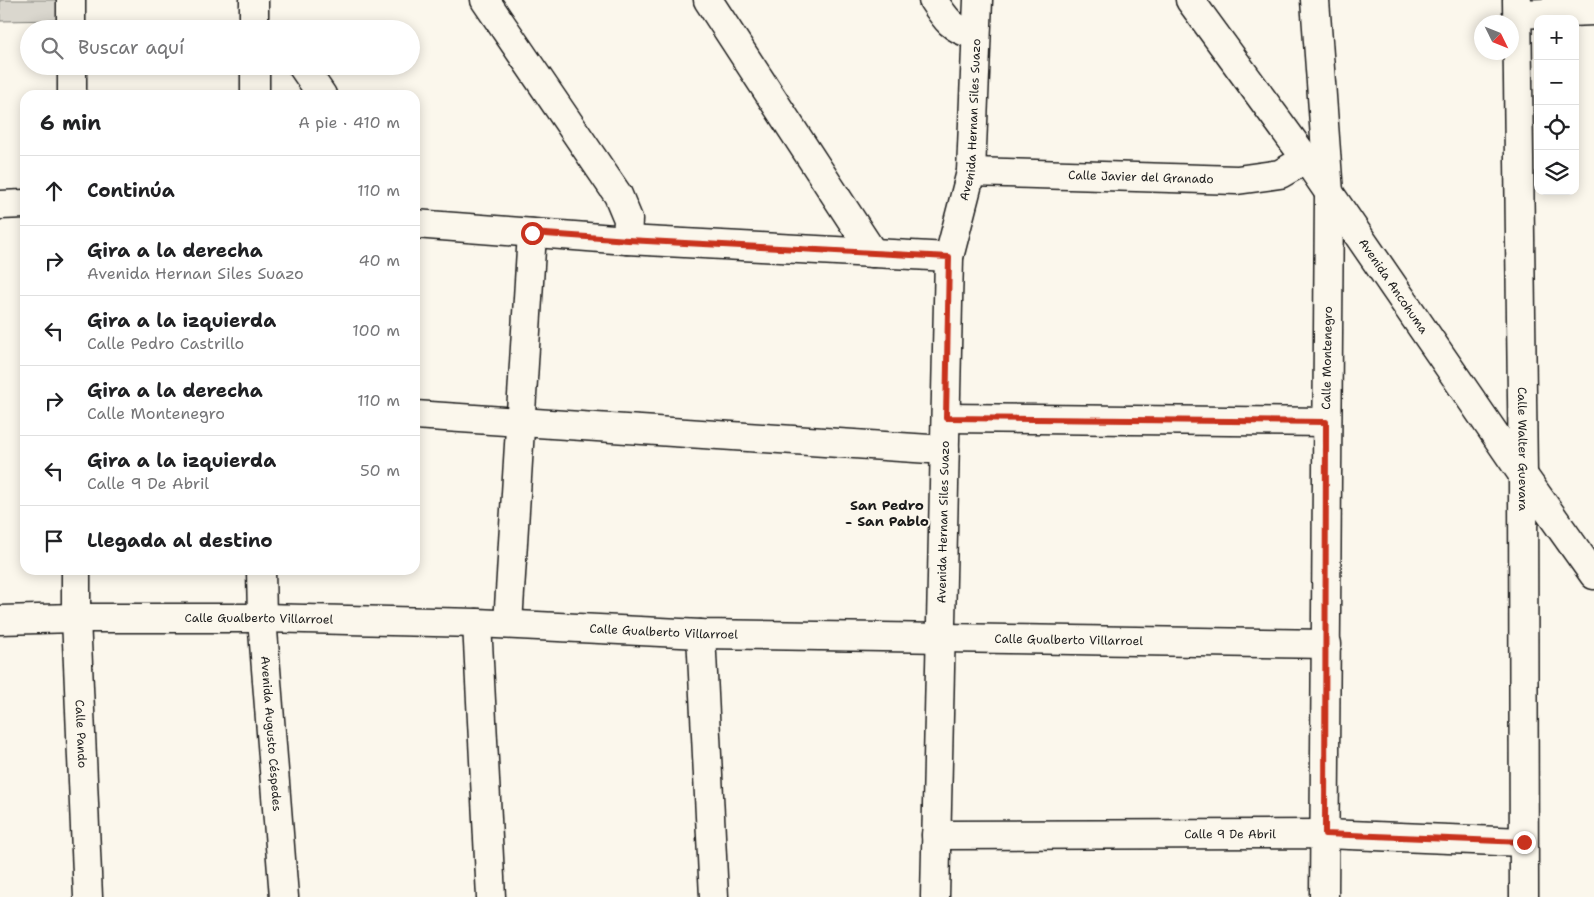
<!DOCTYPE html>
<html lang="es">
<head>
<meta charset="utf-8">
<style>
  :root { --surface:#fff; --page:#f6f6f6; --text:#202124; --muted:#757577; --line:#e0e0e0 }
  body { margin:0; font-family:"Shantell Sans",sans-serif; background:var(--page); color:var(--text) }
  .controls { position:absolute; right:15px; top:15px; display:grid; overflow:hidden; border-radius:10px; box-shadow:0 2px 12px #0003 }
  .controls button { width:45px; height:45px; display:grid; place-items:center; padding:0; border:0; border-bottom:1px solid var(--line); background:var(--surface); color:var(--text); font:25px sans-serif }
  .compass { position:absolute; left:1474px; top:15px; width:45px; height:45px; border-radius:50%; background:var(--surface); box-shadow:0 2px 12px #0003; rotate:133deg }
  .stop { position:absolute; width:15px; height:15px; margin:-11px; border:4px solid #c8321e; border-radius:50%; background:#fff }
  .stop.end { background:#c8321e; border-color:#fff; box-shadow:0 1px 5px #0008 }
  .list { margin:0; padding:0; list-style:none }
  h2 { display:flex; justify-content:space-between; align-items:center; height:65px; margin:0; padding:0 20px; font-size:21px }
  h2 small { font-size:16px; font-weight:400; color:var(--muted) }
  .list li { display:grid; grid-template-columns:32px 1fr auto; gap:15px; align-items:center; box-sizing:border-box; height:70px; padding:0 20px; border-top:1px solid var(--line) }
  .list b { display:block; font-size:19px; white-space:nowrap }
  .list p { margin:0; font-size:16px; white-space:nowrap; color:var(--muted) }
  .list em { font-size:16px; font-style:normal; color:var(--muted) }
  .icon { flex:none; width:28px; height:28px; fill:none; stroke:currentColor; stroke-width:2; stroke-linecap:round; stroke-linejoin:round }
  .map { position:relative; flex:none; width:1594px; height:897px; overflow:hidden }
  .search { position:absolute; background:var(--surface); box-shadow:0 2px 12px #0003; left:20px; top:20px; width:400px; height:55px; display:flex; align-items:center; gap:12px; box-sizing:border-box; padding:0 18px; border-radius:28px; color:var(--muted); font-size:19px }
  .panel { position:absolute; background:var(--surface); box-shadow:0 2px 12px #0003; left:20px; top:90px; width:400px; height:485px; border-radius:15px }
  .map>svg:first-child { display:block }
  .green { fill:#dad7ce; stroke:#7b7a75 }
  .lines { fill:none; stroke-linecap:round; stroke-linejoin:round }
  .minor-casing { stroke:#1c1c1c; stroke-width:31 }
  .minor { stroke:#fbf7ec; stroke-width:28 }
  .route { stroke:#c8321e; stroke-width:6 }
  .labels { text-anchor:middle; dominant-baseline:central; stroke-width:4; stroke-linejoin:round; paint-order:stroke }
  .street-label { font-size:12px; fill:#1c1c1c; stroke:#fbf7ec }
  .neighbourhood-label { font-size:14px; font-weight:bold; fill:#1c1c1c; stroke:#fbf7ec }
</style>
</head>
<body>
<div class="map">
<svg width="1594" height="897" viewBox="0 0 1594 897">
  <rect width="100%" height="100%" fill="#fbf7ec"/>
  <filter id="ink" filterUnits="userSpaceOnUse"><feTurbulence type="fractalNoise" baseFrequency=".02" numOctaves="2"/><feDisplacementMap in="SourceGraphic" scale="10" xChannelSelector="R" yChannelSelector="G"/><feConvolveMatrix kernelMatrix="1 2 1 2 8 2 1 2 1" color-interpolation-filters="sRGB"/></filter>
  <g filter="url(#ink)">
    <path class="green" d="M0,0h64v20l-64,1z"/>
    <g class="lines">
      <defs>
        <g id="minor">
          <path d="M71,0v29"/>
          <path d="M254,0v29"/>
          <path d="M485,0l133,195 10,24 -1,21"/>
          <path d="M708,0l165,253"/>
          <path d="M933,0c13,20 19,29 42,35"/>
          <path id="s1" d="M1190,0l116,159 217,316 71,100"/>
          <path d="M1315,0l14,193 -5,704"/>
          <path id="s2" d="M1517,0l6,475 1,422"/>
          <path d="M1518,14l76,-3"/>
          <path d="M72,66v29"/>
          <path d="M255,66v29"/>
          <path d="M302,66l20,29"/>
          <path id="s3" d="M971,172l266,8 43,-6 26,-15"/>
          <path d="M0,205l25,-1"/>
          <path d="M415,224l212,16 322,17"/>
          <path d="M415,415l530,35"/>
          <path d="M946,418l380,4"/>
          <path id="s4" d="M76,570v48l12,279"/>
          <path id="s5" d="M261,570l1,48 22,279"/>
          <path id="s6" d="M0,620l76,-2h186l215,5 224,11 626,10"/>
          <path d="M477,623l14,274"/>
          <path d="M508,624l24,-391"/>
          <path d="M701,634l13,263"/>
          <path id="s7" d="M936,835l389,-1 198,8"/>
          <path id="s8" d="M935,897l14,-640 22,-85 7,-172"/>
        </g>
      </defs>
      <use href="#minor" class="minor-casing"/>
      <use href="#minor" class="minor"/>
    </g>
  </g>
  <g class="lines" filter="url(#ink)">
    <path class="route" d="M532,233l96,7 321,17 -3,161 380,4 -1,412 199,8"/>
  </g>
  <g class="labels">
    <g class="street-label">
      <text stroke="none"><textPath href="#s8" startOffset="780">Avenida Hernan Siles Suazo</textPath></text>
      <text stroke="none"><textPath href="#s3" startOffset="170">Calle Javier del Granado</textPath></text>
      <text stroke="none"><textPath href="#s1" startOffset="351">Avenida Ancohuma</textPath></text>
      <text transform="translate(1327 358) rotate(-89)">Calle Montenegro</text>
      <text stroke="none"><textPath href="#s2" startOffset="449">Calle Walter Guevara</textPath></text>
      <text stroke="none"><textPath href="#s8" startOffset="375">Avenida Hernan Siles Suazo</textPath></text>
      <text stroke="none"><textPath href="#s6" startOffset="259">Calle Gualberto Villarroel</textPath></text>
      <text stroke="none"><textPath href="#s6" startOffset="664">Calle Gualberto Villarroel</textPath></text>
      <text stroke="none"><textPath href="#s6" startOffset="1069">Calle Gualberto Villarroel</textPath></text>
      <text stroke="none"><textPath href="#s4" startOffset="164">Calle Pando</textPath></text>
      <text stroke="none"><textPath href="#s5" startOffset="164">Avenida Augusto Céspedes</textPath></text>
      <text stroke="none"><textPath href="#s7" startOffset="294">Calle 9 De Abril</textPath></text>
    </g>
    <g class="neighbourhood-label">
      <text x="887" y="505">San Pedro<tspan x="887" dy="16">- San Pablo</tspan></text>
    </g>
  </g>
</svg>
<div class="controls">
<button>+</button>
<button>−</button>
<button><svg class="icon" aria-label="locate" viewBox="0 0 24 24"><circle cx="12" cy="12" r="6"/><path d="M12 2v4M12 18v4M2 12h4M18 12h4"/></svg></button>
<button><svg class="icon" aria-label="layers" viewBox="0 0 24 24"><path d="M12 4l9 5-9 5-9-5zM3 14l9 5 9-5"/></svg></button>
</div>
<svg class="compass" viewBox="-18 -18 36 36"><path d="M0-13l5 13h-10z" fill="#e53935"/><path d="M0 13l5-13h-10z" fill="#757577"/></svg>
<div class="stop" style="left:532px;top:233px"></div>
<div class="stop end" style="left:1524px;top:842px"></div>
<div class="search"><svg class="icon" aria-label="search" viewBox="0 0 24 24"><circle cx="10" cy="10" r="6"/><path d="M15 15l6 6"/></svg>Buscar aquí</div>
<section class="panel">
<h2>6 min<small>A pie · 410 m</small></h2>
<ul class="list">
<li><svg class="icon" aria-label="ahead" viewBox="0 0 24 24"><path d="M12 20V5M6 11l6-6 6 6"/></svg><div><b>Continúa</b></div><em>110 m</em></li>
<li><svg class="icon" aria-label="right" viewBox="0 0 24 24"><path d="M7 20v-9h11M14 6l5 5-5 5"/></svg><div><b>Gira a la derecha</b><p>Avenida Hernan Siles Suazo</p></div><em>40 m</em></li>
<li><svg class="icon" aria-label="left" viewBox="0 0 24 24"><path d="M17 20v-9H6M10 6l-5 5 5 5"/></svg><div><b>Gira a la izquierda</b><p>Calle Pedro Castrillo</p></div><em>100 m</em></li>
<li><svg class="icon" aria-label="right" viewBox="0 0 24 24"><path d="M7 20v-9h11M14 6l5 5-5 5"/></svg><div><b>Gira a la derecha</b><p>Calle Montenegro</p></div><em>110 m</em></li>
<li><svg class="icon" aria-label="left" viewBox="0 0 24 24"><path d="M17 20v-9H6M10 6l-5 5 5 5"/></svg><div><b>Gira a la izquierda</b><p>Calle 9 De Abril</p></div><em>50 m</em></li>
<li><svg class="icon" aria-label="arrive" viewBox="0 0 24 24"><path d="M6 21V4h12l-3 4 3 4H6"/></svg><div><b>Llegada al destino</b></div></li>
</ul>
</section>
</div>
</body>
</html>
